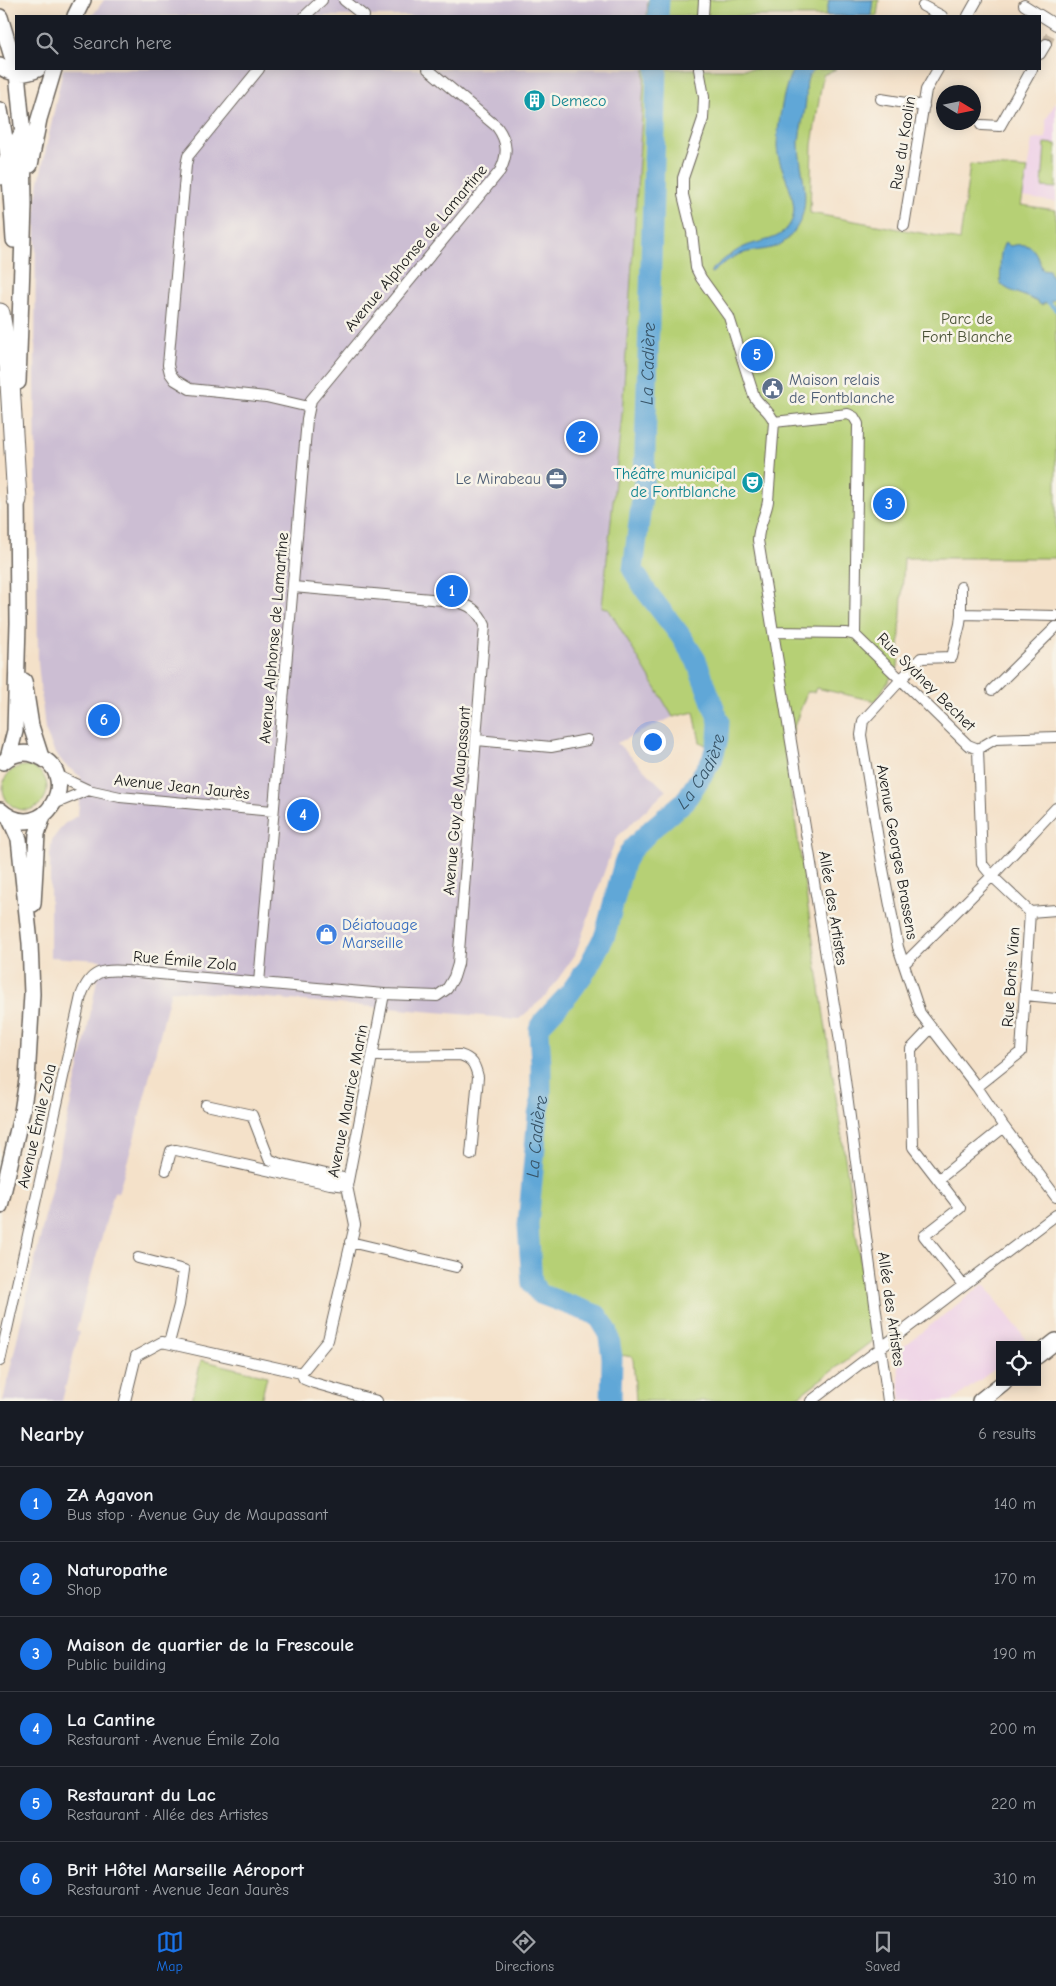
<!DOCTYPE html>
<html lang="en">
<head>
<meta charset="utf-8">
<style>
  :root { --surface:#171b24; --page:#20242c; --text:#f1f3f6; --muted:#9ea1a6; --line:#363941; --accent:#1a73e8 }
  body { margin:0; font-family:"Comic Neue",sans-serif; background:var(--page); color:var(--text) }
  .controls { position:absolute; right:15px; bottom:15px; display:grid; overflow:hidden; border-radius:0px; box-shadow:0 2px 12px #0003 }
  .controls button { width:45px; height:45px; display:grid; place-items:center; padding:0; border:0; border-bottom:1px solid var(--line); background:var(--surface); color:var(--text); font:25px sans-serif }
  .compass { position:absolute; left:936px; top:85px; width:45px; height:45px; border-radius:50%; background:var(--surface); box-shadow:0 2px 12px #0003; rotate:100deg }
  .you { position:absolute; left:652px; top:741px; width:18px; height:18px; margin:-12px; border:4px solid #fff; border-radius:50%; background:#1a73e8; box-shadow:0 0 0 8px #1a73e833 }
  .badge { display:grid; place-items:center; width:32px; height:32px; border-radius:50%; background:var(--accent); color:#fff; font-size:16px; font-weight:700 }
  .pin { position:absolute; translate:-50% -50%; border:2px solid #fff; box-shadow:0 1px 5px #0006 }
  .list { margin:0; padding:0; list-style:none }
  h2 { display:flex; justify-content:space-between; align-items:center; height:65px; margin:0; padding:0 20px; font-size:21px }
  h2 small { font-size:16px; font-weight:400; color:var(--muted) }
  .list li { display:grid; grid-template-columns:32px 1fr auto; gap:15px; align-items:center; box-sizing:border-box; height:75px; padding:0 20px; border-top:1px solid var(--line) }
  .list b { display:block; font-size:19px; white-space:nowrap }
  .list p { margin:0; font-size:16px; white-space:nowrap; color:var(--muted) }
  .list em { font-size:16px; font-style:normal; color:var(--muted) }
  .icon { flex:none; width:28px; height:28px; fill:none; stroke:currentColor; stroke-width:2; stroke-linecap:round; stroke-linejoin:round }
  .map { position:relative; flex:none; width:1056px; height:1401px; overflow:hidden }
  .search { position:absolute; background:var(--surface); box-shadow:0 2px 12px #0003; left:15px; right:15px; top:15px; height:55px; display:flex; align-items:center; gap:12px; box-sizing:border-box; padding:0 18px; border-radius:0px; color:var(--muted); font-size:19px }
  .sheet { height:515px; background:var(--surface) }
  nav { display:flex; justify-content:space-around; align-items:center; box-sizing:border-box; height:70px; border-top:1px solid var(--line); background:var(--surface); font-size:14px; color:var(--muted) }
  nav a { display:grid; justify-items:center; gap:2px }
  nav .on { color:var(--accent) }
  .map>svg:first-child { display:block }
  .built { fill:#eed0e7 }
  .industrial { fill:#ccbed3 }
  .green { fill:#b6d075; stroke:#697648 }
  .water { fill:#61a7d7; stroke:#3e627a }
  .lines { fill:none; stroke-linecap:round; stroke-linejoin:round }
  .stream { stroke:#61a7d7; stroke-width:4 }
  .river { stroke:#61a7d7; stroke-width:21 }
  .street-tunnel { stroke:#c9baa6; stroke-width:10; stroke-dasharray:10 5; stroke-linecap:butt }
  .street-casing { stroke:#686159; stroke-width:12 }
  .secondary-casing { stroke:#686159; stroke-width:18 }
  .highway-casing { stroke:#686159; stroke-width:21 }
  .street { stroke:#fff; stroke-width:10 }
  .secondary { stroke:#fff; stroke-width:15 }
  .highway { stroke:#fff; stroke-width:19 }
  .labels { text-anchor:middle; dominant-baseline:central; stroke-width:5; stroke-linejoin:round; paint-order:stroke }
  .culture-label { font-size:16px; fill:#0d838f; stroke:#f7f3e8; text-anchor:start }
  .street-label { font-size:16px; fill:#1c1c1c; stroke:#f7f3e8 }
  .park-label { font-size:16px; fill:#4a5237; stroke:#f7f3e8 }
  .service-label { font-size:16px; fill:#4e5e75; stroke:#f7f3e8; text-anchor:start }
  .shop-label { font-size:16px; fill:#366cbe; stroke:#f7f3e8; text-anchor:start }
  .water-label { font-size:18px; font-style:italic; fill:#385467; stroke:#f7f3e8 }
</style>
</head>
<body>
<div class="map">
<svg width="1056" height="1401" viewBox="0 0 1056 1401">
  <rect width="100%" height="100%" fill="#f7f3e8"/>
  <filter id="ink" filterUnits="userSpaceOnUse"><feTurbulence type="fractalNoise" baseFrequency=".02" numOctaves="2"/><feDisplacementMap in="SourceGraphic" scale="10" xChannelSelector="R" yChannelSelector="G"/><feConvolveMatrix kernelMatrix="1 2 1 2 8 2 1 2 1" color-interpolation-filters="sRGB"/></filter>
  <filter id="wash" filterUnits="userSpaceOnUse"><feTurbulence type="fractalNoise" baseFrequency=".0096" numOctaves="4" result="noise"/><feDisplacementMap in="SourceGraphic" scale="20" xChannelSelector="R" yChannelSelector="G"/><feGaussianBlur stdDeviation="1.12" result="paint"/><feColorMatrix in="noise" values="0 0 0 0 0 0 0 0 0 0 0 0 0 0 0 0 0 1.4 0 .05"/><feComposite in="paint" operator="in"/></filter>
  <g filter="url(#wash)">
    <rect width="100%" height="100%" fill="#f4e1c9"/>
    <path class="built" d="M1056,102v100l-33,-5 9,-57 14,-2v-19z
      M984,1284l45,59 -2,2h-27v20l-48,36h-51l-4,-50z"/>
    <path class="industrial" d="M104,0h544l-1,16h-555z
      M63,69h582l-23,345 -20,193 6,1 65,109 -56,26 49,48 -50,47 -41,117 -29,41 -27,23 -348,-29 -37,149 -16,54 -4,-1 -38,139 3,1 -17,69h-59l83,-365 15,-76 -51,-3v-102l2,-15 12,-16 14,-9 3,-38 -16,-12 -11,-14 -9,-21 -7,-67 -3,-289 1,-178z"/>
    <path class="green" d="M648,0h231l-2,16h-230z
      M645,69h191l-13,6 -11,70 -2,68 150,27 10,-76 58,5 -7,36 35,5v348h-152l-6,109 -23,34 -59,-13 -2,4h-7l-22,59 87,590 -80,60h-156l-3,-44 -19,-3c-1,-17 -5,-28 -17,-41l-55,-20 -8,-11 -3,-55 12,-125 -1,-72 46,-59 20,-34 19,-75 7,-11 53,-46 33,-52 -20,-11 -6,-30 -21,5 -65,-109 -6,-1 20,-193z
      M1045,143l11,1v44l-14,-1z
      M3 788a22 22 0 1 1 44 0a22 22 0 1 1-44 0Z
      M201,1360l66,16 -6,25h-69z"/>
    <path class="water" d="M829,0h44l-2,16h-45z
      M794,69h21c-11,8 -8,19 -9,31 -1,14 -6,28 -7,42 0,32 17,63 -7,92 -14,18 -29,14 -48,19 -12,3 -24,13 -32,20l-2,-1c10,-10 21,-19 34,-25 18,-8 35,-5 46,-23 13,-21 -12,-54 -13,-77 0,-17 7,-66 17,-78z
      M1005,242l5,4c22,-5 26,4 32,23l7,1 7,16v13l-15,6c-12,-11 -30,-10 -41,-22 2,-15 -3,-26 5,-41z"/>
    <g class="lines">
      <path class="stream" d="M1045,299l11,11"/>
      <g class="river">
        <path d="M658,16l1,-16"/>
        <path id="s1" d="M611,1401l1,-44 -4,-25 -6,-10 -5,-7 -57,-21 -8,-11 -4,-58 10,-110 3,-13v-38l-2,-34 3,-7 27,-29 18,-25 18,-34 19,-72 7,-13 23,-23 31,-26 27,-41 6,-21 1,-18 -23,-61 -16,-25 -34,-44 -13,-21 11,-88 13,-413"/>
      </g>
    </g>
  </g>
  <g filter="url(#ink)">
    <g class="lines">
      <path class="street-tunnel" d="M1046,44l6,-12"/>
      <defs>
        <path id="street" d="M344,0l20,16
          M1024,5l32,20
          M923,6l19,10
          M305,16l17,-16
          M703,16l1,-16
          M968,16l9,-16
          M1040,54l6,-10
          M259,69l-71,87 -2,9 -18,200 2,8 5,7 15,9 76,8 43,10
          M699,69l5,28 -1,22 -20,59v17l9,37 4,36 5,10 28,39 25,79c5,10 16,14 20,26l-6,79c-2,14 -10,25 -10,39l81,495 49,366
          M881,99l43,7
          M981,125l19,1 32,-57
          M904,226l22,-136 12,-21
          M774,422l74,-8 6,3 4,7 -3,211
          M961,587v27
          M1056,616l-95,-2 -1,10 -8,33 -31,1 -58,63 -2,14 22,134 15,78 22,66 57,74 27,40 52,70
          M773,632l74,1 8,2 113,110 10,4 17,-10 61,-2
          M992,690l64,-63
          M477,740l74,7 36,-7
          M56,775l32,15 32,7 153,14
          M54,804l34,-14
          M1030,912l26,-2
          M905,963l87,-87 64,-68
          M259,983l48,-564 4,-19 189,-229c8,-16 8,-29 -3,-44l-69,-58
          M1025,995l31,3
          M931,1028l-20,21 2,98 47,61 -36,28 39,49
          M372,1056l88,-1c13,4 15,10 18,22l-7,78
          M977,1087l44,-35 9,-140 -38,-36 -10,-12 -4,-115
          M206,1105l46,10 17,44 9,4 70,16
          M166,1170l5,-19 5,-1 154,34 17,2
          M939,1179l65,-52
          M350,1242l106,25
          M138,1258l46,12 -5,35 -10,38
          M0,1361l81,-365c9,-25 21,-27 45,-25l258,23 53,2 10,-7 7,-12 4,-13 27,-339c-7,-15 -15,-20 -31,-24l-161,-14
          M301,1373l3,6 10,4 63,18
          M125,1401l11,-45 26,-14 139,31 27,-33 27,-115 -8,-39 37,-192
          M811,1401l245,-186"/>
        <path id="secondary" d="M75,16l8,-16
          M0,17l17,56 6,62 1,71 -6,176
          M0,66c10,9 26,9 38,3
          M0,110l9,51 5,79
          M30,165l9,-46 15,-50
          M24,681l7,45 10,31
          M8,758l7,-27 3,-108 -1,-133
          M0,810c44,39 86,-38 35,-55 -11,-4 -23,-1 -32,7
          M33,904l4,-70 6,-18
          M0,1206l22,-94 5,-32 5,-86 -2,-51 -11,-104 -10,-22
          M1037,1356l19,-15
          M980,1401l24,-19"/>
        <path id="highway" d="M0,175l23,-40
          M0,313l9,54 8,133"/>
      </defs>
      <use href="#street" class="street-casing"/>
      <use href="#secondary" class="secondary-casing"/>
      <use href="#highway" class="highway-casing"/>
      <use href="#street" class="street"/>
      <use href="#secondary" class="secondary"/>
      <use href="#highway" class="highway"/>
    </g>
  </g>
  <defs>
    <symbol id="building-disc" viewBox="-11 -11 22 22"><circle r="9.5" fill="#0f9aa8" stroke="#f7f3e8"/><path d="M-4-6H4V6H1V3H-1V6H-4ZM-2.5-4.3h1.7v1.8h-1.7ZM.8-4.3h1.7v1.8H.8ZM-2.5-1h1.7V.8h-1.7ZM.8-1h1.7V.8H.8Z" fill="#fff"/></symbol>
    <symbol id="civic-disc" viewBox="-11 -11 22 22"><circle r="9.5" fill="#5c6f8a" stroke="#f7f3e8"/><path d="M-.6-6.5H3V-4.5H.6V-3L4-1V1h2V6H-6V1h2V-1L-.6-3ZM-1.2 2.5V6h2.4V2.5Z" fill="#fff"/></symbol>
    <symbol id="office-disc" viewBox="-11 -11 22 22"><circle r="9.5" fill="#5c6f8a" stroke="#f7f3e8"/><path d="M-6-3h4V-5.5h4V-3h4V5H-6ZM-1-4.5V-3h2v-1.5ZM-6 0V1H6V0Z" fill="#fff"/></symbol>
    <symbol id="theatre-disc" viewBox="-11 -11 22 22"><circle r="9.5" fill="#0f9aa8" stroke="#f7f3e8"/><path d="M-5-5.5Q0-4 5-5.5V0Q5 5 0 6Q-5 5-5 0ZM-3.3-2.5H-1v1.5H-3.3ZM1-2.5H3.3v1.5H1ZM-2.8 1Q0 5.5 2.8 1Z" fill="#fff"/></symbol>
    <symbol id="shop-disc" viewBox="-11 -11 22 22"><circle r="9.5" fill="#3f7fe0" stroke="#f7f3e8"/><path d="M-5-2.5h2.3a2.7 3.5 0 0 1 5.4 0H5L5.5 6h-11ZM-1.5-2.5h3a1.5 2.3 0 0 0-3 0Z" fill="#fff"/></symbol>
  </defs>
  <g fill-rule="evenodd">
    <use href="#building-disc" x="522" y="88" width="25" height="25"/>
    <use href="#civic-disc" x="760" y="376" width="25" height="25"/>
    <use href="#office-disc" x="544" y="466" width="25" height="25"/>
    <use href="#theatre-disc" x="740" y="470" width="25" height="25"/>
    <use href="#shop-disc" x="314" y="922" width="25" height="25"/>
  </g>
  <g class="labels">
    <g class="culture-label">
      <text x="551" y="101">Demeco</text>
      <text x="736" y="474" text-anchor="end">Théâtre municipal<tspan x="736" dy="18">de Fontblanche</tspan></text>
    </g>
    <g class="street-label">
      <text transform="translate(903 143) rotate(-81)">Rue du Kaolin</text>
      <text transform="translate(416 248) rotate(-50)">Avenue Alphonse de Lamartine</text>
      <text transform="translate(274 638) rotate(-85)">Avenue Alphonse de Lamartine</text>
      <text transform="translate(926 682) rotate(45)">Rue Sydney Bechet</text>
      <text transform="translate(182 787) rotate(6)">Avenue Jean Jaurès</text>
      <text transform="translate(457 801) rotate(-85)">Avenue Guy de Maupassant</text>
      <text transform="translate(897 852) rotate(80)">Avenue Georges Brassens</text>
      <text transform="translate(833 908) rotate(81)">Allée des Artistes</text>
      <text transform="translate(185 961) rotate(5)">Rue Émile Zola</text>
      <text transform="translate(1011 977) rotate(-86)">Rue Boris Vian</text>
      <text transform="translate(348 1101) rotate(-79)">Avenue Maurice Marin</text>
      <text transform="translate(37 1126) rotate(-77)">Avenue Émile Zola</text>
      <text transform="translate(891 1309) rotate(82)">Allée des Artistes</text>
    </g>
    <g class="park-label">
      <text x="967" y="319">Parc de<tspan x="967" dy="18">Font Blanche</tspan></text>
    </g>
    <g class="service-label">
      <text x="789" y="380">Maison relais<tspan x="789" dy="18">de Fontblanche</tspan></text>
      <text x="541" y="479" text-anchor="end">Le Mirabeau</text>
    </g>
    <g class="shop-label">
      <text x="342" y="925">Déiatouage<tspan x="342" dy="18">Marseille</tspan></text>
    </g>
    <g class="water-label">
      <text stroke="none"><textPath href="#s1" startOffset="1168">La Cadière</textPath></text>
      <text stroke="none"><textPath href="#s1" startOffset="731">La Cadière</textPath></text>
      <text stroke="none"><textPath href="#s1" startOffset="311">La Cadière</textPath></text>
    </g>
  </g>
</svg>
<div class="controls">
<button><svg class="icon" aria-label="locate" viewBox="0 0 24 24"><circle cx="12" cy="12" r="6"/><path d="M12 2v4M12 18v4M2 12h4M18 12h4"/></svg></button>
</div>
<svg class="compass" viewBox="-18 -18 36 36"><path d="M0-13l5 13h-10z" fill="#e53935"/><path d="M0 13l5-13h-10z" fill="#9ea1a6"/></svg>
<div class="you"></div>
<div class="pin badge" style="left:452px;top:591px">1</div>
<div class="pin badge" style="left:582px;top:437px">2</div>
<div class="pin badge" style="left:889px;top:504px">3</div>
<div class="pin badge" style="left:303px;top:815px">4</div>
<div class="pin badge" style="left:757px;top:355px">5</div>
<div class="pin badge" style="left:104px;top:720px">6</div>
<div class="search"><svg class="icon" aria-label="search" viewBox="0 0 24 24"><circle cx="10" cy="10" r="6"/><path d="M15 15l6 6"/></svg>Search here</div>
</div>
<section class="sheet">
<h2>Nearby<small>6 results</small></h2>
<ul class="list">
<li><span class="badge">1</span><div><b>ZA Agavon</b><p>Bus stop · Avenue Guy de Maupassant</p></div><em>140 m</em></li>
<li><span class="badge">2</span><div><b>Naturopathe</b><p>Shop</p></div><em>170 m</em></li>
<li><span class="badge">3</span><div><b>Maison de quartier de la Frescoule</b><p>Public building</p></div><em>190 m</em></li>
<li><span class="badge">4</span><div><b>La Cantine</b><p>Restaurant · Avenue Émile Zola</p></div><em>200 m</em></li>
<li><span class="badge">5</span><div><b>Restaurant du Lac</b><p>Restaurant · Allée des Artistes</p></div><em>220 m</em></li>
<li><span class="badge">6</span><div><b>Brit Hôtel Marseille Aéroport</b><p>Restaurant · Avenue Jean Jaurès</p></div><em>310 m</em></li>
</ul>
</section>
<nav>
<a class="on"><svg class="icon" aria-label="map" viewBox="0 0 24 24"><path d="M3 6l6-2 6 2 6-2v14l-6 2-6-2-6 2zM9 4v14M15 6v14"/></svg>Map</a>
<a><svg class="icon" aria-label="directions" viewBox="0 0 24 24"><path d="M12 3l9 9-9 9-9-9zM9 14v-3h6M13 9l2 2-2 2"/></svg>Directions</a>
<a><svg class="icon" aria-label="saved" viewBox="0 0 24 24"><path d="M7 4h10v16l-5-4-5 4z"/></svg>Saved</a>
</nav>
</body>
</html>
